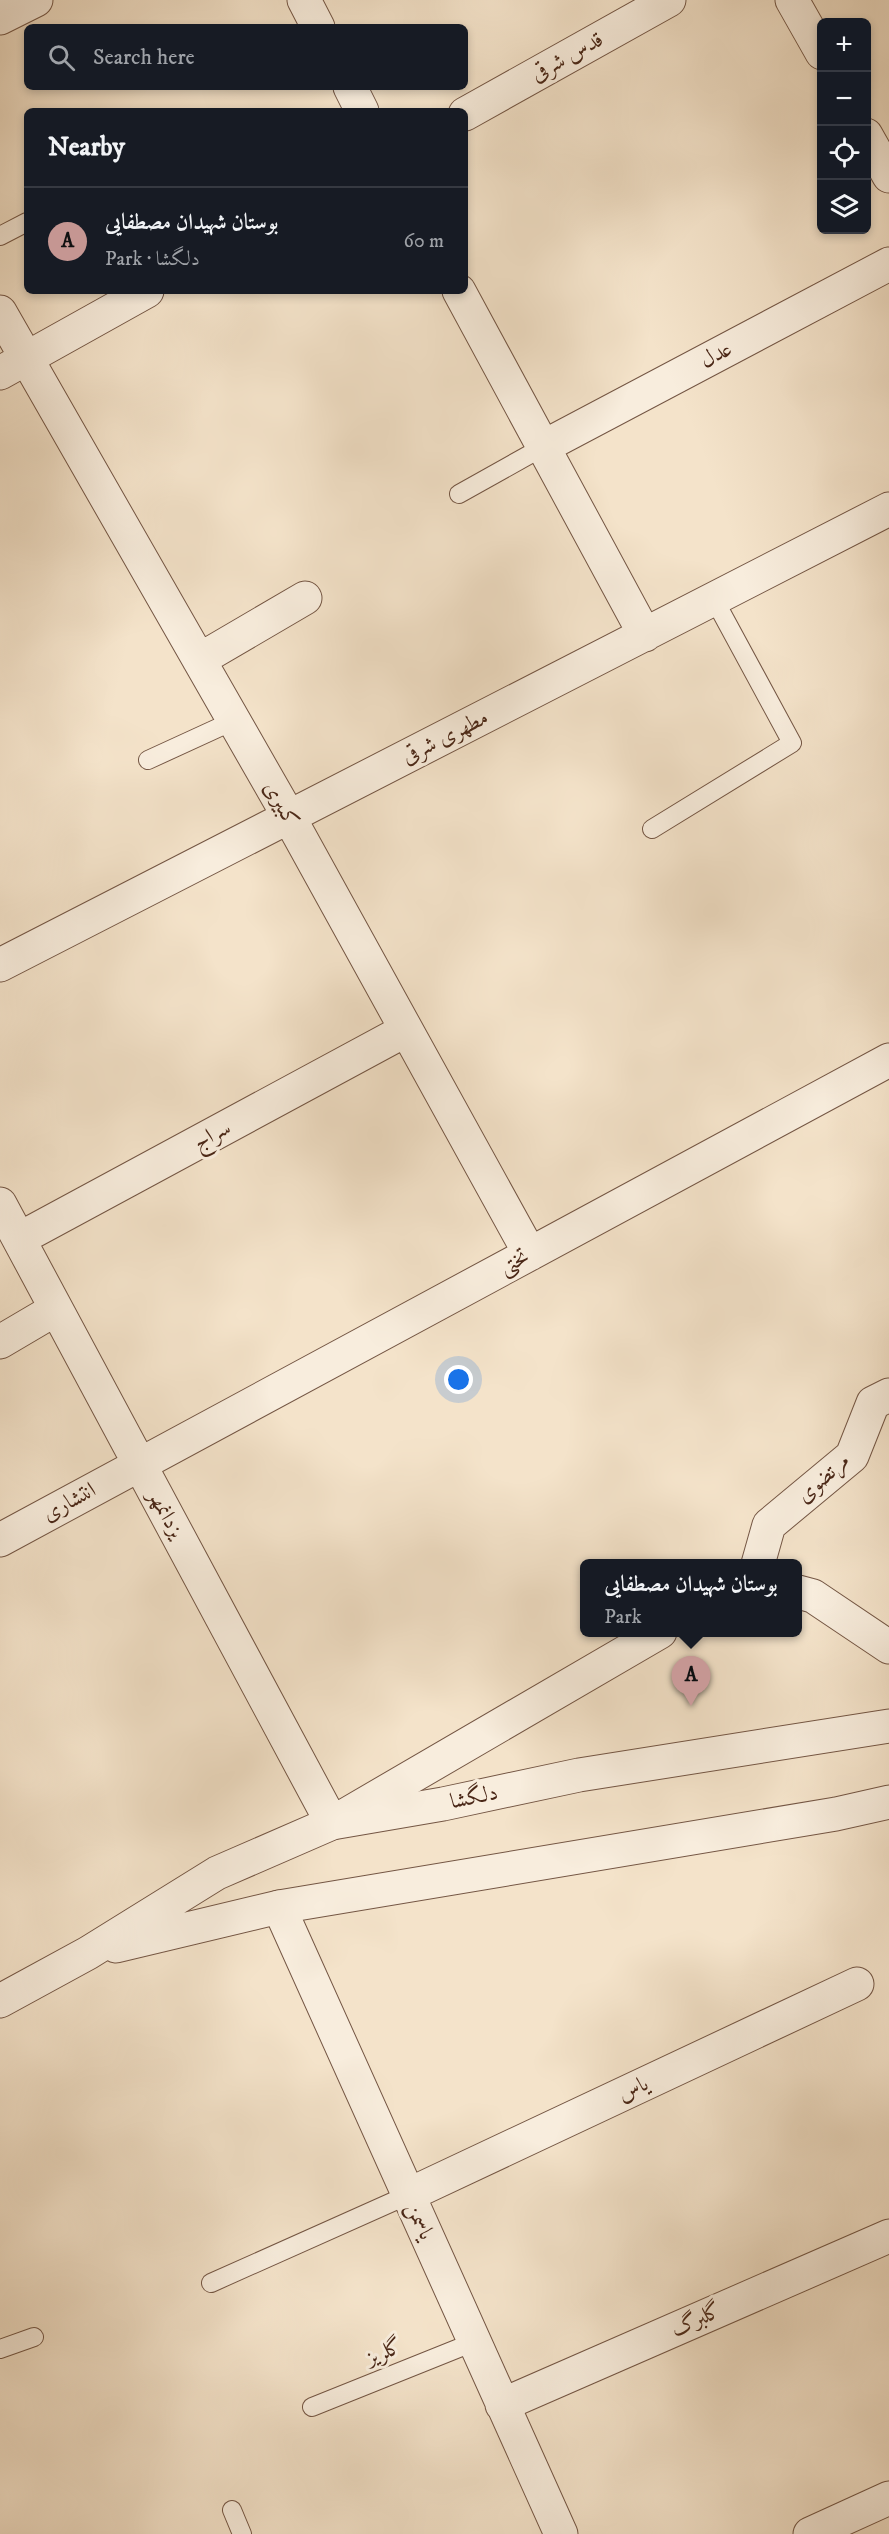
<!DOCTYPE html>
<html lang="en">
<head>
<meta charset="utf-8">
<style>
  :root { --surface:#171b24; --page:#20242c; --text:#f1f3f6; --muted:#9ea1a6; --line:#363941; --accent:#c59692 }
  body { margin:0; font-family:"IM FELL DW Pica",Amiri,serif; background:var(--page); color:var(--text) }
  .controls { position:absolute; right:18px; top:18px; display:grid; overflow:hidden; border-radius:9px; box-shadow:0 3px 9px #0003 }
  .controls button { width:54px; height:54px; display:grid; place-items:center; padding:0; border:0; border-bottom:2px solid var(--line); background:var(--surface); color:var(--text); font:30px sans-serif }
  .you { position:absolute; left:459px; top:1380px; width:21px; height:21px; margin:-15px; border:4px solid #fff; border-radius:50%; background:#1a73e8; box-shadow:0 0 0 9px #1a73e833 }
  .badge { display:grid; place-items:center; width:39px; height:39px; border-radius:50%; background:var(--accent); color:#111; font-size:20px; font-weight:700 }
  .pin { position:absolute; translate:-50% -50px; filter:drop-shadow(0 2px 3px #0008) }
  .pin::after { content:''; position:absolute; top:32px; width:21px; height:18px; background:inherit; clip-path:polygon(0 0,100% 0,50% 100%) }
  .popup { position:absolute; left:580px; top:1559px; width:222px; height:78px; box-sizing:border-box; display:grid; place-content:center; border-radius:9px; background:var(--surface); filter:drop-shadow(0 2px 4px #0005); font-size:20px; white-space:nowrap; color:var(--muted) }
  .popup b { font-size:22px; color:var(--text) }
  .popup::after { content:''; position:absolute; left:50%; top:100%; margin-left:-12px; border:12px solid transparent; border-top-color:var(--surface) }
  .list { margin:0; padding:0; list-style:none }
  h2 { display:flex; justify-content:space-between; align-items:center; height:78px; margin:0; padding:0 24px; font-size:26px }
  h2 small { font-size:20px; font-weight:400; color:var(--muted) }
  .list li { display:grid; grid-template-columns:39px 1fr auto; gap:18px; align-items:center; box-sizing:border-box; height:108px; padding:0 24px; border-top:2px solid var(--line) }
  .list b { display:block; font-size:22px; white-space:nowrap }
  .list p { margin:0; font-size:20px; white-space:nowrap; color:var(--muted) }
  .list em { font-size:20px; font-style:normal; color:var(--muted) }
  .icon { flex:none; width:33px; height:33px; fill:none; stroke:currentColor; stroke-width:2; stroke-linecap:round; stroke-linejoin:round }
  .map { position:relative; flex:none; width:889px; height:2534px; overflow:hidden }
  .search { position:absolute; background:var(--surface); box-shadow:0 3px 9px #0003; left:24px; top:24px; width:444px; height:66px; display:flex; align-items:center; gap:15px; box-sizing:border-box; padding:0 21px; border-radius:9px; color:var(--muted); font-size:22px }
  .panel { position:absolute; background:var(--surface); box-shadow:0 3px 9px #0003; left:24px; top:108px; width:444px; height:186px; border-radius:9px }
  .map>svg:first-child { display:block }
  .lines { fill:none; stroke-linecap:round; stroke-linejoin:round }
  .service-casing { stroke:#745644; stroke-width:20 }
  .minor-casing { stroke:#745644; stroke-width:35 }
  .tertiary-casing { stroke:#745644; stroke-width:35 }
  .service { stroke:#f8eddd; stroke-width:18 }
  .minor { stroke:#f8eddd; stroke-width:33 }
  .tertiary { stroke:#f8eddd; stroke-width:33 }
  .labels { text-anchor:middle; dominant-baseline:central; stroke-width:6; stroke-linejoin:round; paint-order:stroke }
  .street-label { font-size:22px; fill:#4a2717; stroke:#f8eddd }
</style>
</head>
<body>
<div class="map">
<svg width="889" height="2534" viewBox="0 0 889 2534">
  <rect width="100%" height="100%" fill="#f4e3ca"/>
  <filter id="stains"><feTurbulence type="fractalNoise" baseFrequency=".00333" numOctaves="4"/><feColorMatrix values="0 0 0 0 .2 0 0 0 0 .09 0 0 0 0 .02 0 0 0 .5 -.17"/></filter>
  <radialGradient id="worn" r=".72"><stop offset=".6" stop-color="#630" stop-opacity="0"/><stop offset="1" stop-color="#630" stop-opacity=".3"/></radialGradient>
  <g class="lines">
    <defs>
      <path id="service" d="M0,236l27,-14
        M459,494l84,-47
        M148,760l85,-39
        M652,829l140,-86 -78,-144
        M211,2283l197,-88
        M0,2349l34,-12
        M312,2407l162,-65
        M232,2510l10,24"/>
      <path id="minor" d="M304,0l14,27
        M0,18l36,-18
        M350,87l12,24
        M459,291l186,344
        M0,312l289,505 241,437
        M543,447l346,-183
        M199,660l106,-62
        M0,965l889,-456
        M0,1204l332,619 328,-191
        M19,1239l387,-209
        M0,1342l56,-33
        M0,1540l889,-480
        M758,1564l11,-39 83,-69 21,-53 16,-8
        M798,1592l15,4 76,51
        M279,1907l282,627
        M408,2195l449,-211
        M502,2405l387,-169
        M810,2534l79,-36"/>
      <path id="tertiary" d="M792,0l30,53
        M465,114l204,-114
        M866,135l23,41
        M0,373l147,-82
        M116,1946l163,-39 557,-93 53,-12
        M0,2001l88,-48 129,-80 115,-50 111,-19 136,-29 310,-49"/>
    </defs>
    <use href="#service" class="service-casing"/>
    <use href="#minor" class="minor-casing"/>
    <use href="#tertiary" class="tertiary-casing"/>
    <use href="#service" class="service"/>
    <use href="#minor" class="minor"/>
    <use href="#tertiary" class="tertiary"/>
  </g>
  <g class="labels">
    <g class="street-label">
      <text transform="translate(567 57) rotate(-29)">قدس شرقی</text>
      <text transform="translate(716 355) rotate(-28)">عدل</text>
      <text transform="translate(445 737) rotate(-27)">مطهری شرقی</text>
      <text transform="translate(281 804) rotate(60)">کبیری</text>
      <text transform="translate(212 1135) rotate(-28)">سراج</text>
      <text transform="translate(514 1262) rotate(-28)">تختی</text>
      <text transform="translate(823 1478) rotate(-42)">مرتضوی</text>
      <text transform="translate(69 1502) rotate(-29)">انتشاری</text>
      <text transform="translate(166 1514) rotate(62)">یزدانمهر</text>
      <text transform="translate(474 1797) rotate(-12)">دلگشا</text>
      <text transform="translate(633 2089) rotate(-25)">یاس</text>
      <text transform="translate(420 2221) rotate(66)">یاسمن</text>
      <text transform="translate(696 2320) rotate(-24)">گلبرگ</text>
      <text transform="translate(384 2352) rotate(-22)">گلریز</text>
    </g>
  </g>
  <rect width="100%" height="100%" filter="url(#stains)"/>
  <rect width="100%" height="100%" fill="url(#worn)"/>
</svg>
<div class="controls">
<button>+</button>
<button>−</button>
<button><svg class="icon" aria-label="locate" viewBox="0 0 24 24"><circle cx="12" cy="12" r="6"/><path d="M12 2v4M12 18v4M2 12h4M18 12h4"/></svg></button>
<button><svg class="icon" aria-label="layers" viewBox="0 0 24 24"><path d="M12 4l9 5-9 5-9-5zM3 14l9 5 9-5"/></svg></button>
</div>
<div class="you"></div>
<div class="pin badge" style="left:691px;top:1706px">A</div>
<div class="popup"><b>بوستان شهیدان مصطفایی</b>Park</div>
<div class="search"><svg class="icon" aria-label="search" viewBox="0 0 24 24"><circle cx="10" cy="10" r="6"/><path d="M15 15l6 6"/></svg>Search here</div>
<section class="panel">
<h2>Nearby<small></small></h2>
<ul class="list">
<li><span class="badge">A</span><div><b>بوستان شهیدان مصطفایی</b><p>Park · دلگشا</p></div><em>60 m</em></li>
</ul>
</section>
</div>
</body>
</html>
